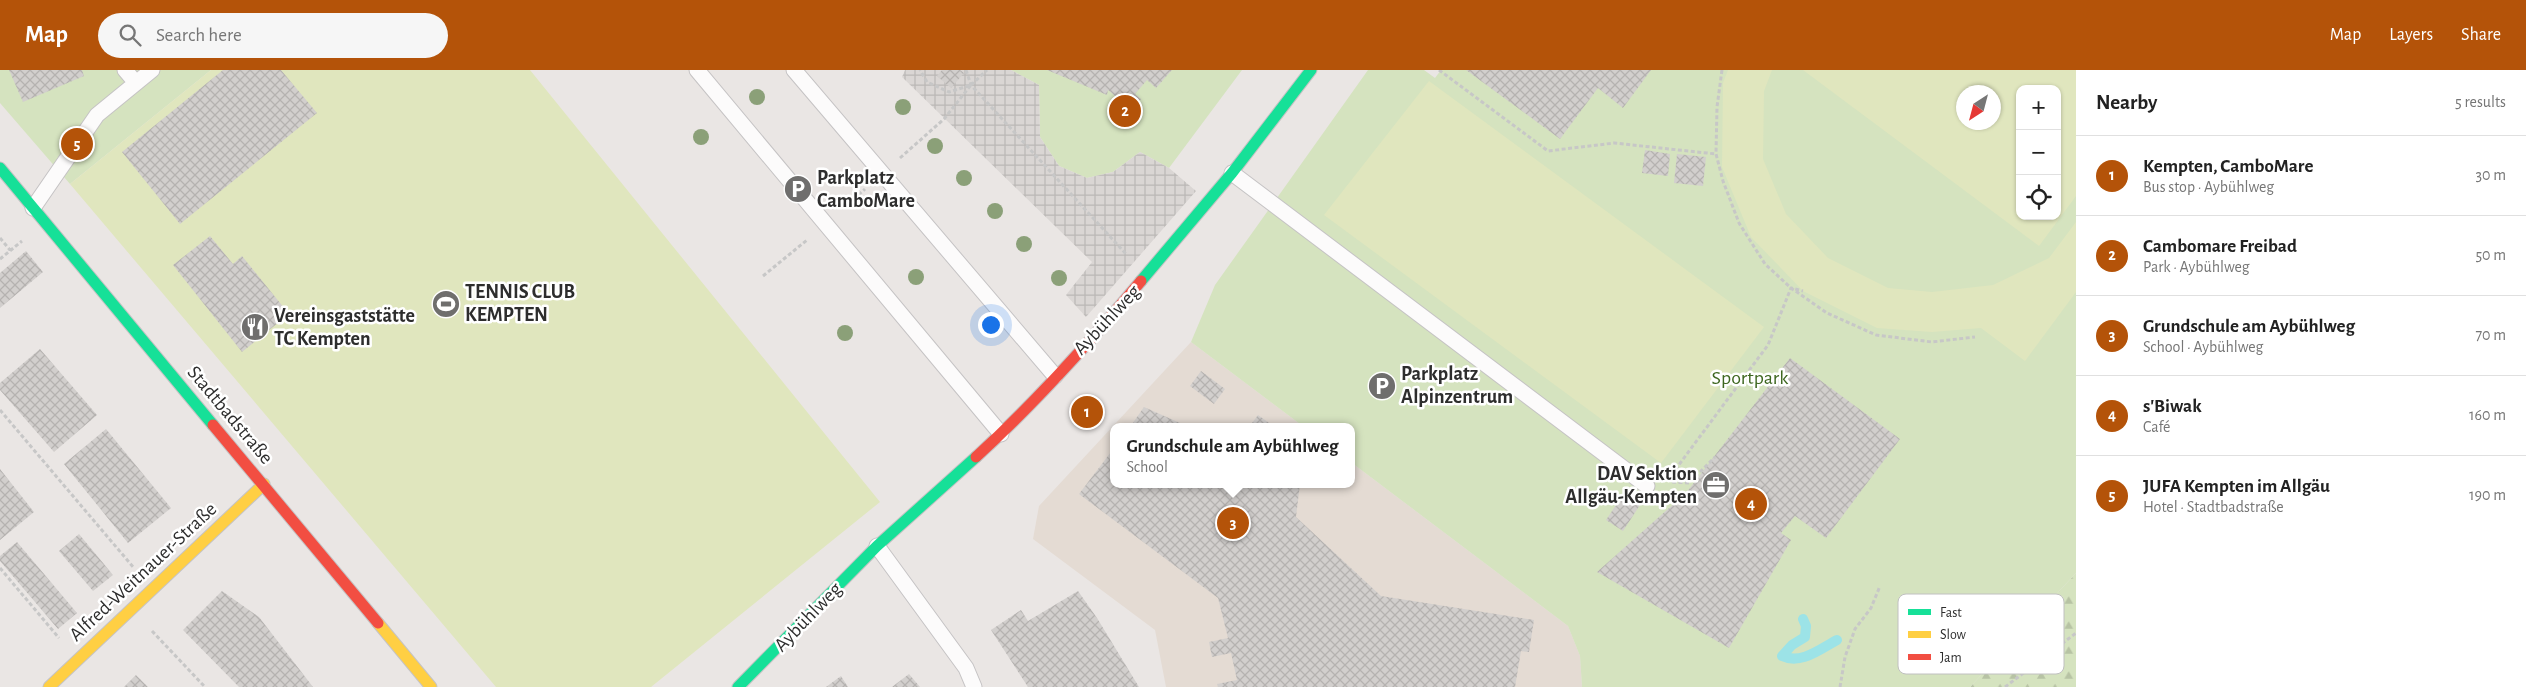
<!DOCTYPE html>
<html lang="en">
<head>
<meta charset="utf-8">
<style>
  :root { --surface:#fff; --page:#f6f6f6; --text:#222; --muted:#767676; --line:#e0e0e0; --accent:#b45309 }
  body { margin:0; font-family:"Alegreya Sans",sans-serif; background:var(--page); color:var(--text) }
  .controls { position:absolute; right:15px; top:15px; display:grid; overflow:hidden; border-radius:10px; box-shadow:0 1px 4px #0004 }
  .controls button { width:45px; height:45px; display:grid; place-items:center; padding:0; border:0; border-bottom:1px solid var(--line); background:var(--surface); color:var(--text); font:25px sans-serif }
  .compass { position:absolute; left:1956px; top:15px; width:45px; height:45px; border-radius:50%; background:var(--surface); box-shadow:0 1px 4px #0004; rotate:216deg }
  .you { position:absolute; left:990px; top:254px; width:18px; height:18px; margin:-12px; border:4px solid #fff; border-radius:50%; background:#1a73e8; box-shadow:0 0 0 8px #1a73e833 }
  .badge { display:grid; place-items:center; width:32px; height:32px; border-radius:50%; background:var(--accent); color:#fff; font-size:16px; font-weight:700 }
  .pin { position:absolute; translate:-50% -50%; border:2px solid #fff; box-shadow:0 1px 5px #0006 }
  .popup { position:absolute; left:1110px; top:353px; width:245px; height:65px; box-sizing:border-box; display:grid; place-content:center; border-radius:10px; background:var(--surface); filter:drop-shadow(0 1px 4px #0005); font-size:16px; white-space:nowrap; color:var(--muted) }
  .popup b { font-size:19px; color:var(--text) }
  .popup::after { content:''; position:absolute; left:50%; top:100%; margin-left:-10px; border:10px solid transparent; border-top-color:var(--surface) }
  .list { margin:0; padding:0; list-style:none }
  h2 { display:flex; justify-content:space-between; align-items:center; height:65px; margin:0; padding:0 20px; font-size:21px }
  h2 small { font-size:16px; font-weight:400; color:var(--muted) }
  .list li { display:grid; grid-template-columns:32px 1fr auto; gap:15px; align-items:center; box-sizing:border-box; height:80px; padding:0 20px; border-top:1px solid var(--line) }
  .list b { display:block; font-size:19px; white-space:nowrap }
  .list p { margin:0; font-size:16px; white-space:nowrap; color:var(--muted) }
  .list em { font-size:16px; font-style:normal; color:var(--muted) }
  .icon { flex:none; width:28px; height:28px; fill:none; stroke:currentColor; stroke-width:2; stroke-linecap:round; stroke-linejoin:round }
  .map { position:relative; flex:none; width:2076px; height:617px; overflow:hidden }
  header { display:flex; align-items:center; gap:30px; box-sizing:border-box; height:70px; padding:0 25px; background:var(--accent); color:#fff }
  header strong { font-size:24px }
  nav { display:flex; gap:28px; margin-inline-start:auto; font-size:18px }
  .search { width:350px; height:45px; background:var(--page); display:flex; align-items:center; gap:12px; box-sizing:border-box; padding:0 18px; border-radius:28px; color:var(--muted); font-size:19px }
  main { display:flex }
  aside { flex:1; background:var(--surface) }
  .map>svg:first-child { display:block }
  .education { fill:#e4dbd3 }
  .forest { fill:url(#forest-firs) }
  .park { fill:#d5e3bf; fill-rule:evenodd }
  .pitch { fill:#e0e6be; fill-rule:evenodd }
  .plaza { fill:url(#plaza-grid) }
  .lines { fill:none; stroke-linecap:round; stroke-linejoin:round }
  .stream { stroke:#9ce3e7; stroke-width:10 }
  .building { fill:url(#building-cross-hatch) }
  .lane-casing { stroke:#c5c3c4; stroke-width:17 }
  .fast-casing { stroke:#c5c3c4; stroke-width:13 }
  .slow-casing { stroke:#c5c3c4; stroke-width:13 }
  .jam-casing { stroke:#c5c3c4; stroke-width:13 }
  .path { stroke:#c7c7c7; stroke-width:3; stroke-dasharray:4 2.5; stroke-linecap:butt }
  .lane { stroke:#fcfbfb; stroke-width:15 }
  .fast { stroke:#16e098; stroke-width:11 }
  .slow { stroke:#ffcf43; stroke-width:11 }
  .jam { stroke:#f24e42; stroke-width:11 }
  .tree { fill:#8ba078 }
  .labels { text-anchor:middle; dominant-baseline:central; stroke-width:5; stroke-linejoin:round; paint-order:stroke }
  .poi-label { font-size:20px; font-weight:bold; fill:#2d2d2d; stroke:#fff; text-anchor:start }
  .street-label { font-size:20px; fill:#2d2d2d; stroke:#fff }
  .park-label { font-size:20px; fill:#3e6720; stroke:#fff }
  .key { fill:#fff; stroke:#c0c0c0; stroke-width:1 }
  .key-label { font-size:14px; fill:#2d2d2d }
</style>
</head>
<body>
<header>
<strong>Map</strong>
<div class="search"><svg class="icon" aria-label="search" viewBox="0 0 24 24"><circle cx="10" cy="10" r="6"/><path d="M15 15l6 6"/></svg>Search here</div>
<nav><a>Map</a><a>Layers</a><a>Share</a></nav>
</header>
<main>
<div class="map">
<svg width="2076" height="617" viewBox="0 0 2076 617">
  <defs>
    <pattern id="forest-firs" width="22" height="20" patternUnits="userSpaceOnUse" patternTransform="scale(1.25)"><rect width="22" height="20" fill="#d5e3bf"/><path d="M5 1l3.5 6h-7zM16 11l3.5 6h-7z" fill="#b7c3a4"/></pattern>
    <pattern id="plaza-grid" width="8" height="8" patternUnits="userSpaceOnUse" patternTransform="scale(1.25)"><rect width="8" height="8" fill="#dad6d4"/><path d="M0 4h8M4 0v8" fill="none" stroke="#bbb8b6"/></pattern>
    <pattern id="building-cross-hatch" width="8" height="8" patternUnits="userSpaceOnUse" patternTransform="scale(1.25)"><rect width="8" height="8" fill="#d2cfcd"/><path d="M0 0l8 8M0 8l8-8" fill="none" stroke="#b5b2b0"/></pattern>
  </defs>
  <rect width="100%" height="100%" fill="#eae6e4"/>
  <path class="education" d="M1191,272l113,85h-190v57h238v-21l216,163 12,30 2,31h-416l-11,-57 -122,-91 6,-33z"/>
  <path class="forest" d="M2076,503v114h-106z"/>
  <path class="park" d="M0,0h211l-141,114 -70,-81z
    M1011,0h231l-73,98 -29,-16 -27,20 -26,6 -28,-12 -19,-29 -1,-52z
    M1368,0h56l11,8 6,-8h635v503l-106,114h-388l-2,-31 -12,-30 -216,-163v-36h-48l-113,-85 24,-57zM2020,19h37v127h-37zM1964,22h30v30h-30z"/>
  <path class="pitch" d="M211,0h319l350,432 -229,185h-155l-426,-503z
    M1728,0h44l-8,21 -1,68 23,55 42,44 60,30 44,4 61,-7 56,-27 27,-36v70l-51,69 -44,-33 -49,4 -55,-4 -74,-37 -52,-54 -29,-70 1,-84z
    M1803,0h273v126l-37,50zM2020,19h37v127h-37zM1964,22h30v30h-30z
    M1429,11l335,246 -103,136 -337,-248z"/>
  <path class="plaza" d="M905,0h106l28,15 1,52 19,29 28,12 26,-6 27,-20 29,16 27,23 -110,126 -20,-22 26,-33 -190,-185z"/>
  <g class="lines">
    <path class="stream" d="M1803,549l3,7 -1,11 -13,8 -10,11c19,9 38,-7 55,-16"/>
  </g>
  <path class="building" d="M9,0h73l2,6 -61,26z
    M223,0h58l36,43 -137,111 -58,-72z
    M942,0h18l4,3 -13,15 -14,-12z
    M1047,0h125l-16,18 -9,-8 -12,14 6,5 -9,11 -24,-20 -1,5z
    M1466,0h185l-28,38 -25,-20 -38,51z
    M1645,80l25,4 -2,22 -26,-3z
    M1677,84l29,3 -3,29 -29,-3z
    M210,166l23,28 9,-8 47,58 -47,38 -69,-87z
    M26,181l17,21 -43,36v-35z
    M40,279l57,66 -43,37 -54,-62v-7z
    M1790,288l110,81 -74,99 -31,-22 -14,17 10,7 -62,108 -132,-76 89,-79z
    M1201,301l24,18 -11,15 -24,-18z
    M1144,337l45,20h-59z
    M1258,345l17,12h-26z
    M106,359l65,79 -43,35 -64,-79z
    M1114,378v36h186l-4,33 85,79 153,24 -5,32 -8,-1 -6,36h-297l-1,-3 20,-4 -6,-27 -19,4 -3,-15 19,-4 -10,-40 -139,-104z
    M0,399l34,43 -34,28z
    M1626,420l16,12 -19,29 -17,-11z
    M79,464l34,41 -20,16 -34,-40z
    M17,472l60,71 -19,16 -58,-68v-5z
    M222,521l37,26 54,70h-74l-56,-57z
    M1078,521l19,27 42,69h-111l-37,-57 30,-20 7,11z
    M909,604l11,13h-28z
    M136,605l12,12h-24z
    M841,606l7,11h-22z"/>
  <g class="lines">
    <defs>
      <path id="lane" d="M125,0l11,13
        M697,0l304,364
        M794,0l261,306
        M1232,103l415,313
        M33,138l64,-93 55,-45
        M877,476l89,122 8,19"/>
      <path id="fast" d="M0,98l213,257
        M1141,211l91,-108 79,-103
        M738,617l139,-141 99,-89"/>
      <path id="slow" d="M378,553l53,64
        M49,617l215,-203"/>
      <path id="jam" d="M213,355l165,198
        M976,387c59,-54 114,-115 165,-176"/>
    </defs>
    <use href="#lane" class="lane-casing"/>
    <use href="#fast" class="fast-casing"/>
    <use href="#slow" class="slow-casing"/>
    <use href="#jam" class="jam-casing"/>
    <path class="path" d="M966,0l5,15 155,169
      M1439,0l109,81 66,-8 102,11
      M1722,0l-5,37 -1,47 7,27 16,42 26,41 26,24 36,25 49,22 56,7 43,-5
      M971,15l16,-15
      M900,88l44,-39 27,-34 -22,7 -22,-10 -7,-12
      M844,138l21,-19
      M0,168l10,12
      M0,189l22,-18
      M763,206l44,-36
      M0,340l134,158
      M1672,412l3,-12 93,-125 23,-57 12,3
      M1672,412l17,1 26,-26
      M0,498l59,70
      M152,561l53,56
      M1840,617l5,-30 10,-28 16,-21 9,-22
      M2005,617l71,-54"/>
    <use href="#lane" class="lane"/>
    <use href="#fast" class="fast"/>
    <use href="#slow" class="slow"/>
    <use href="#jam" class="jam"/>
  </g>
  <g class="tree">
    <circle cx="757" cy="27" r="8"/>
    <circle cx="903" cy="37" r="8"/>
    <circle cx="701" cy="67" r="8"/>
    <circle cx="935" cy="76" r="8"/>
    <circle cx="964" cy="108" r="8"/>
    <circle cx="995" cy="141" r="8"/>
    <circle cx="1024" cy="174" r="8"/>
    <circle cx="916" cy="207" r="8"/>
    <circle cx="1059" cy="208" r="8"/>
    <circle cx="845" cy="263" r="8"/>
  </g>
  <defs>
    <symbol id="parking-disc" viewBox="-11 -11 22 22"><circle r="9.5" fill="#6f6e6d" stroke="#fff"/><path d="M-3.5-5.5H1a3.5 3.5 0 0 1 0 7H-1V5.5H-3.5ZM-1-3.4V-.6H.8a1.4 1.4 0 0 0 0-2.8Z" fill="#fff"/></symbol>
    <symbol id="stadium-disc" viewBox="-11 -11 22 22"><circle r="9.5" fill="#6f6e6d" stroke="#fff"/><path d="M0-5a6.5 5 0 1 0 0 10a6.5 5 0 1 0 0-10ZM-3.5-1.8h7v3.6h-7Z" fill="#fff"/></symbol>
    <symbol id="restaurant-disc" viewBox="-11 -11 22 22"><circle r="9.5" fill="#6f6e6d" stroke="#fff"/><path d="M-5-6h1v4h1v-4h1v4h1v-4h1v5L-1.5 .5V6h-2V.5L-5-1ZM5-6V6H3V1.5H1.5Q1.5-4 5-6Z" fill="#fff"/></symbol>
    <symbol id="office-disc" viewBox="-11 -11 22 22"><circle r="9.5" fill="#6f6e6d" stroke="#fff"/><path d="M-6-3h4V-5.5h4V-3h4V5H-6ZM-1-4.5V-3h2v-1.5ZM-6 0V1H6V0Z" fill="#fff"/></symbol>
  </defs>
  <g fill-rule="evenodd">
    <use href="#parking-disc" x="782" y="103" width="32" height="32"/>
    <use href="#stadium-disc" x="430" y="218" width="32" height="32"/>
    <use href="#restaurant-disc" x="239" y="241" width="32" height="32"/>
    <use href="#parking-disc" x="1366" y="300" width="32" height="32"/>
    <use href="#office-disc" x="1700" y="399" width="32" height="32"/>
  </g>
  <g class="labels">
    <g class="poi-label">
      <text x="817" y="108">Parkplatz<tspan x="817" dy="23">CamboMare</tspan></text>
      <text x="465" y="222">TENNIS CLUB<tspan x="465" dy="23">KEMPTEN</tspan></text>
      <text x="274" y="246">Vereinsgaststätte<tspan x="274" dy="23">TC Kempten</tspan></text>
      <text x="1401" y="304">Parkplatz<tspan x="1401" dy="23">Alpinzentrum</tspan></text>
      <text x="1697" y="404" text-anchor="end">DAV Sektion<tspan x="1697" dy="23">Allgäu-Kempten</tspan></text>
    </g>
    <g class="street-label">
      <text transform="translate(1107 250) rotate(-47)">Aybühlweg</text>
      <text transform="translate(230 345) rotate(50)">Stadtbadstraße</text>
      <text transform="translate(143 502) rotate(-43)">Alfred-Weitnauer-Straße</text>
      <text transform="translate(808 547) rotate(-46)">Aybühlweg</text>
    </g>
    <g class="park-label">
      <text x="1750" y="308">Sportpark</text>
    </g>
  </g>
  <rect x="1898" y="524" width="166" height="80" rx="8" class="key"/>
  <rect x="1908" y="539" width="23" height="6" fill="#16e098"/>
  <rect x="1908" y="561" width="23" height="7" fill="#ffcf43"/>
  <rect x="1908" y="584" width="23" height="6" fill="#f24e42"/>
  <g class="key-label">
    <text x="1940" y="547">Fast</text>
    <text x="1940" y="569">Slow</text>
    <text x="1940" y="592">Jam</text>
  </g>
</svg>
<div class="controls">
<button>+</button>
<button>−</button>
<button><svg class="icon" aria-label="locate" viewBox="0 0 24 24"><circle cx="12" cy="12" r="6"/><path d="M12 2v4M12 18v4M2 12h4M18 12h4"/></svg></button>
</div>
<svg class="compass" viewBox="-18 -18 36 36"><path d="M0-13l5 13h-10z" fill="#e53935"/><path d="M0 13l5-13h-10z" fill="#767676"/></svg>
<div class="you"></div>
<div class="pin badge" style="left:1087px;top:342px">1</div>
<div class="pin badge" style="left:1125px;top:41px">2</div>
<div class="pin badge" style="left:1233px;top:453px">3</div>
<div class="popup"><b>Grundschule am Aybühlweg</b>School</div>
<div class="pin badge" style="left:1751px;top:434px">4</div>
<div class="pin badge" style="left:77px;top:74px">5</div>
</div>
<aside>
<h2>Nearby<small>5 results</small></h2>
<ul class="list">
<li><span class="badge">1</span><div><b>Kempten, CamboMare</b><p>Bus stop · Aybühlweg</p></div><em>30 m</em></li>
<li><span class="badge">2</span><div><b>Cambomare Freibad</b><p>Park · Aybühlweg</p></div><em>50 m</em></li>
<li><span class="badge">3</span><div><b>Grundschule am Aybühlweg</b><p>School · Aybühlweg</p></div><em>70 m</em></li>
<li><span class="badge">4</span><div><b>s'Biwak</b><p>Café</p></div><em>160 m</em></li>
<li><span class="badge">5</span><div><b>JUFA Kempten im Allgäu</b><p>Hotel · Stadtbadstraße</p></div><em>190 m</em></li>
</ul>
</aside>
</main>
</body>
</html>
